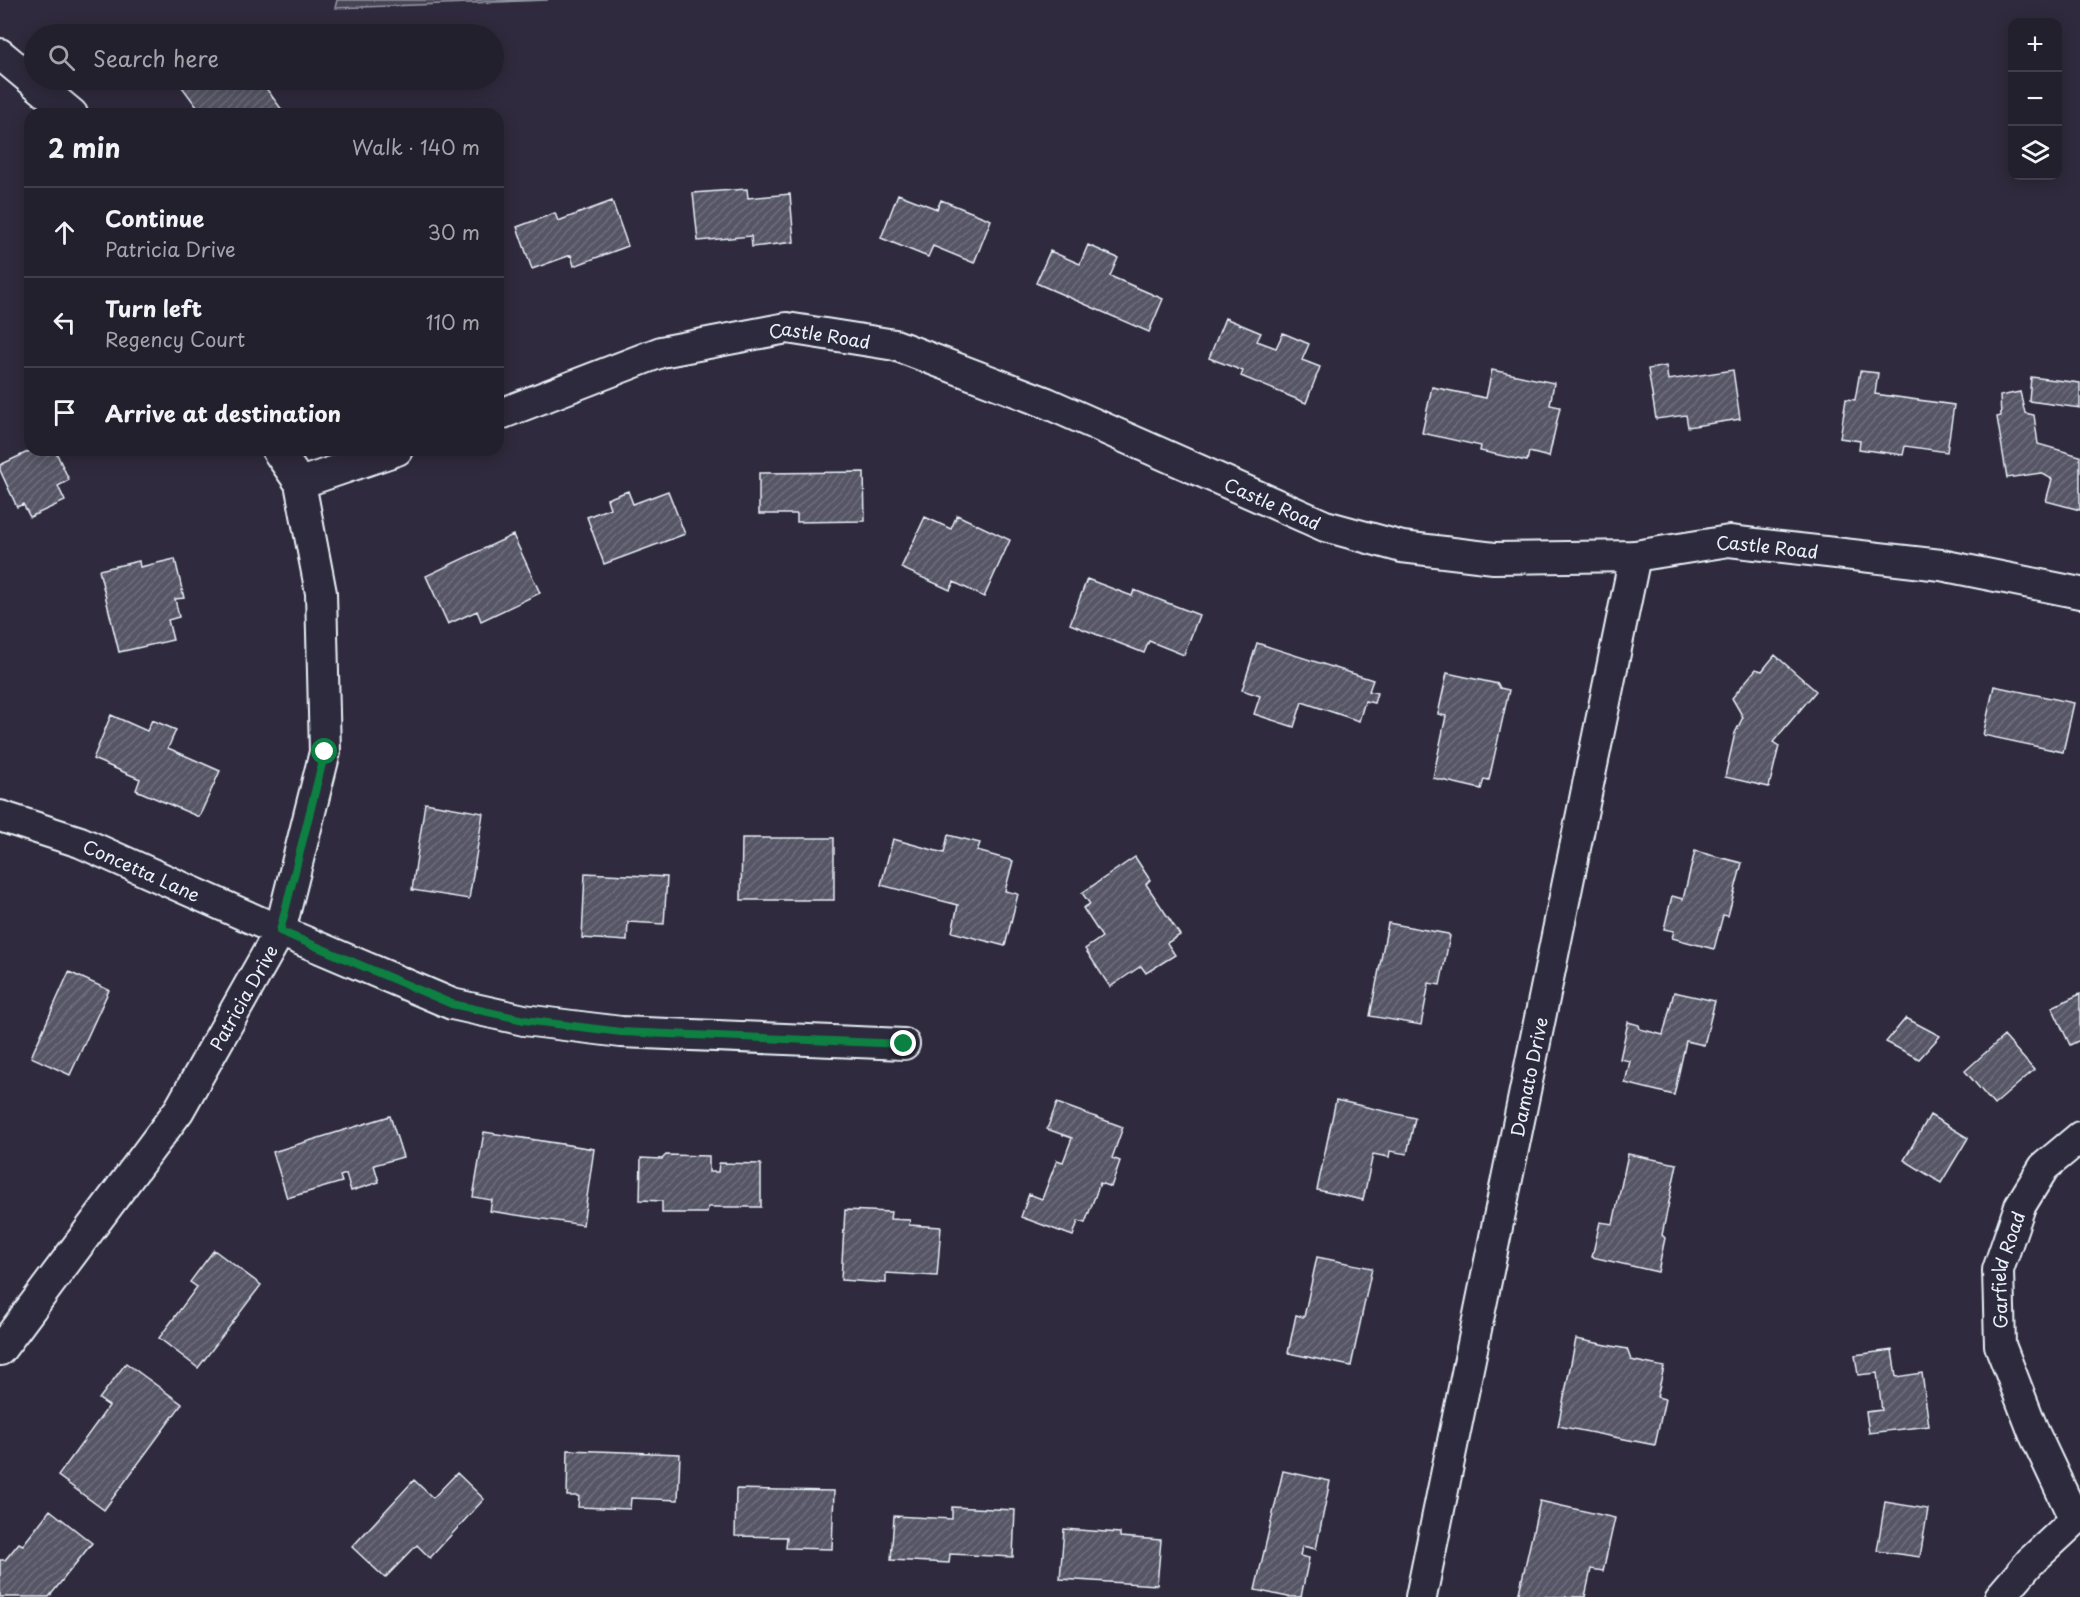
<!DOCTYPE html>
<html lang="en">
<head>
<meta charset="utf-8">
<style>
  :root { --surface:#23202e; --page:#2f2d3a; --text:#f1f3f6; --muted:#a3a3aa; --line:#403e4a }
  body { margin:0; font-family:"Playpen Sans",sans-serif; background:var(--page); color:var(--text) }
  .controls { position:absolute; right:18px; top:18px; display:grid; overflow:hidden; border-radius:12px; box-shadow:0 3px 15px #0003 }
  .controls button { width:54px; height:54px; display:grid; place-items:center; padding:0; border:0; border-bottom:2px solid var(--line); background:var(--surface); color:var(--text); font:30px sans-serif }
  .stop { position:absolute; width:18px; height:18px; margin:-14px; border:4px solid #0b8043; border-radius:50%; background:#fff }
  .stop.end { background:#0b8043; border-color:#fff; box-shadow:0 2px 6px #0008 }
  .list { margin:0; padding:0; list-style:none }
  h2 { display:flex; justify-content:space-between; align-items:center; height:78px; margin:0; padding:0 24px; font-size:26px }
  h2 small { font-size:20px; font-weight:400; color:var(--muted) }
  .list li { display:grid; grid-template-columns:39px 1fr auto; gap:18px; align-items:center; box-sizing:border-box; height:90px; padding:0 24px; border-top:2px solid var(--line) }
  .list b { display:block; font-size:22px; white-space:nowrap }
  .list p { margin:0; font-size:20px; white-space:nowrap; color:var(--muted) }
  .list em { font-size:20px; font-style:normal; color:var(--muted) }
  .icon { flex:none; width:33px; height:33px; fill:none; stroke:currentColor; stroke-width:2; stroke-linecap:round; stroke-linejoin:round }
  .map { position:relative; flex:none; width:2080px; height:1597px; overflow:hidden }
  .search { position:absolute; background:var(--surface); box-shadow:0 3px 15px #0003; left:24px; top:24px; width:480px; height:66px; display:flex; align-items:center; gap:15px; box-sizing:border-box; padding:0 21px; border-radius:33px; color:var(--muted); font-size:22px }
  .panel { position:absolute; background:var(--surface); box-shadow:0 3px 15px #0003; left:24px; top:108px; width:480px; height:348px; border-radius:18px }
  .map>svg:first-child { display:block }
  .park { fill:url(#park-tufts); stroke:#979aa6; stroke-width:1.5 }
  .building { fill:url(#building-hatch); stroke:#e8f1f8; stroke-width:1.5 }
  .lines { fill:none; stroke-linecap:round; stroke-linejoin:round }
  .street-casing { stroke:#e8f1f8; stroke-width:34 }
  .street { stroke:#2f2a3d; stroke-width:30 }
  .route { stroke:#0b8043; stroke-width:8 }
  .labels { text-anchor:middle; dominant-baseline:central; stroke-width:4.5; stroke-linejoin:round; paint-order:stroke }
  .street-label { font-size:18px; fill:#e8f1f8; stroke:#2f2a3d }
</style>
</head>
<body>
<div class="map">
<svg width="2080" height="1597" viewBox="0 0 2080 1597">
  <defs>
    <pattern id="park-tufts" width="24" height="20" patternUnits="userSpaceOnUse" patternTransform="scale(1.5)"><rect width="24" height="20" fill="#464455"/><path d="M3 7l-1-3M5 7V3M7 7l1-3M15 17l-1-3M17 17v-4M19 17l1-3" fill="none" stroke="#615f6e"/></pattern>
    <pattern id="building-hatch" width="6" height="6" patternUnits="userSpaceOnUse" patternTransform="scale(1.5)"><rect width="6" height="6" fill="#575565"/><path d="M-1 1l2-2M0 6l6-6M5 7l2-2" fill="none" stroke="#6f6e7c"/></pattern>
  </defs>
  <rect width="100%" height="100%" fill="#2f2a3d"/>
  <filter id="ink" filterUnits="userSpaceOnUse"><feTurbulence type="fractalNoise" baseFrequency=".0167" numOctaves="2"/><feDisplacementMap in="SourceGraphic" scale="12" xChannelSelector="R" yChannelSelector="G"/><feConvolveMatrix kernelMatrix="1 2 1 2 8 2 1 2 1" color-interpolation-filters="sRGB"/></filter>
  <g filter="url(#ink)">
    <path class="park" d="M337,0h211l-213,8z"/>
    <path class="building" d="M177,80h83l25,34h-83z
      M747,189l1,9 42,-4 4,48 -42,5 -1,-11 -53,5 -5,-48z
      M898,194l39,15 4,-9 50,20 -17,43 -41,-17 -5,11 -47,-19z
      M612,201l16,45 -54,20 -3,-11 -39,14 -15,-42 38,-14 3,8z
      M1088,245l30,13 -8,18 53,23 -14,33 -113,-49 14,-32 30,13z
      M1225,318l36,15 -4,8 19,7 7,-15 26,11 -7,16 18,7 -14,36 -65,-27 2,-5 -34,-13z
      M1666,366l2,14 65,-10 7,49 -52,8 -2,-12 -30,4 -8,-50z
      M1492,370l62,13 -4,22 10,2 -11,50 -20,-5 -2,9 -47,-10 1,-5 -59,-13 10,-46 54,11z
      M1860,371l18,2 -3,21 79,11 -7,47 -42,-6 -2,9 -44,-6 1,-8 -20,-3 6,-39 9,1z
      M2031,377l49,6v25l-51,-7z
      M2020,392l5,21 9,2 4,29 42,12v54l-34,-9 6,-22 -11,-6 -34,5 -10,-61 4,-1 -1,-20z
      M32,450h23l14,30 -11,6 7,15 -35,16 -7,-13 -6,3 -17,-37v-5z
      M864,472l1,49 -68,1v-8h-38v-41z
      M628,491l5,13 35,-13 17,43 -81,30 -17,-47 23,-9 -3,-9z
      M957,515l53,25 -26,57 -30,-15 -4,8 -49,-22 24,-51 26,12z
      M513,535l27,58 -59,28 -4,-10 -29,13 -22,-48z
      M175,559l9,39 -9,1 4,18 -11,3 5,20 -54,12 -20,-82 40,-9 1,6z
      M1087,579l45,17 2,-6 65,25 -15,40 -35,-14 -5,12 -74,-29z
      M1257,643l116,37 -4,11 8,2 -3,10 -9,-2 -6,20 -57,-19 -8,25 -40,-13 6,-18 -18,-6z
      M1775,655l41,36 -43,51 6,4 -10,41 -44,-10 10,-44 8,-16 -11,-19 24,-29 6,2z
      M1447,673l51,11 2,4 9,2 -20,90 -5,-1 -3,10 -48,-11 13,-62 -8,-2z
      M1994,686l80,17 -11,49 -80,-17z
      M111,715l36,16 5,-11 24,10 -8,18 52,23 -21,46 -63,-27 4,-11 -47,-20z
      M425,803l58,10 -14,86 -57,-9z
      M948,835l32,8 -3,8 36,10 -8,30 13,3 -13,52 -53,-14 6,-27 -77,-20 12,-46 51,14z
      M742,838h92v62h-93z
      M1695,851l47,12 -14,53 -5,-1 -9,34 -42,-11 2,-7 -10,-2 8,-33 11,3z
      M1135,857l15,23 -4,4 34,51 -13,8 8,12 -29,18 -5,-7 -31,21 -25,-38 17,-12 -19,-29 7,-4 -8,-11z
      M585,873l82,4 -3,47 -36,-2 -1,19 -45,-3z
      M1388,923l60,11 2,2 -10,49 -11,-2 -8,42 -51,-9z
      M69,972l40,18 -39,85 -39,-18z
      M1674,992l41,9 -11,44 -18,-4 -12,54 -49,-12 5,-22 -10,-2 8,-37 11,3 1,4 23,6z
      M2080,994v46l-10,5 -18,-38z
      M1906,1018l34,18 -21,23 -33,-17z
      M2004,1036l30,34 -40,35 -29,-34z
      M1336,1100l79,18 -8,36 -17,-3 -1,6 -16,-3 -10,46 -46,-10z
      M1057,1103l66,24 -11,31 8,3 -9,26 -11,-4 -15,40 -7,-2 -5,15 -52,-19 8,-23 13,5 15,-39 6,2 9,-24 -25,-9z
      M1930,1115l38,23 -27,45 -37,-23z
      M390,1116l13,41 -29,8 5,17 -28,9 -5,-17 -6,2 2,6 -55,16 -14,-46z
      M484,1132l110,17 -11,76 -93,-14 2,-11 -19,-3z
      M1628,1154l49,10 -15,71 3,3 -7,34 -66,-15 8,-35 13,2z
      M666,1155l43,1v16h9l1,-9 42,1v43h-53l-1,6h-45v-12l-22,-1 1,-42 21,1z
      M845,1210l46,2 -1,7 20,1 -1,5 32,2 -4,49 -51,-3v10l-45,-3z
      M214,1250l47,35 -63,83 -39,-30 38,-51 -7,-5z
      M1317,1257l55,11 -21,98 -63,-13 8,-38 8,2z
      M1576,1339l51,10 4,11 33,7 -7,30 8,2 -10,46 -97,-19z
      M1892,1350l4,27 26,-4 7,53 -60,7 -3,-21 16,-2 -5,-37 -19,2 -3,-20z
      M126,1363l56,41 -78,106 -46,-34 51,-70 -10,-7z
      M568,1450l112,4 -2,46 -47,-2 -1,11 -52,-2 1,-11h-12z
      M1283,1471l47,10 -14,68 -14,-3 -2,10 9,2 -8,39h-13l-33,-7z
      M457,1473l27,26 -54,59 -13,-13 -32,33 -33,-31 62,-67 19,18z
      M736,1489l98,2 -2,58 -46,-1 1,-11 -52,-1z
      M1540,1501l75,17 -12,53 -12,-2 -6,28h-67z
      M1885,1502l43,7 -8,48 -43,-6z
      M952,1507l63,3 -2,47 -63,-3 -1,9 -58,-3 3,-44 58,3z
      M50,1510l42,33 -43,54h-49v-37h5l14,-17 4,2z
      M1064,1529l56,4v4l41,3 -4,45 -97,-6z"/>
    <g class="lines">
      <defs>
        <g id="street">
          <path d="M0,54l72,60"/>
          <path id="s1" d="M498,415l163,-63 126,-24 108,17 152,58 278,123 77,21 92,11 141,-2 94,-15 212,24 139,28"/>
          <path d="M300,483l97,-33"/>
          <path id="s2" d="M0,816l80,26 200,89 172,73 72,16 97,12 283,12"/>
          <path id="s3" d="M0,1350l179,-240 101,-179 45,-179 -4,-159 -21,-110 -23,-33"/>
          <path id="s4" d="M2075,1520l-41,-87 -34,-88 -2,-75 22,-64 24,-39 36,-30"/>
          <path id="s5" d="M1421,1597l214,-1041"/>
          <path d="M2000,1597l30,-35 45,-42"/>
        </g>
      </defs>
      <use href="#street" class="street-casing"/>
      <use href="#street" class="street"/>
    </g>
  </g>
  <g class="lines" filter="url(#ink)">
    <path class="route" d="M325,752l-45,179 172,73 72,16 97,12 283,12"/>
  </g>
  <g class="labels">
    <g class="street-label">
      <text stroke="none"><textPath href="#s1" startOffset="336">Castle Road</textPath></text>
      <text stroke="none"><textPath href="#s1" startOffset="822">Castle Road</textPath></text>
      <text stroke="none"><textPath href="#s1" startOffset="1326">Castle Road</textPath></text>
      <text stroke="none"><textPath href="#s2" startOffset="152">Concetta Lane</textPath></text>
      <text stroke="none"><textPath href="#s3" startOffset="429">Patricia Drive</textPath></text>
      <text stroke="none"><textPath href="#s5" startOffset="531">Damato Drive</textPath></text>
      <text stroke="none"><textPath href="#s4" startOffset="267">Garfield Road</textPath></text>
    </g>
  </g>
</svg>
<div class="controls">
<button>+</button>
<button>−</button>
<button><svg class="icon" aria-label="layers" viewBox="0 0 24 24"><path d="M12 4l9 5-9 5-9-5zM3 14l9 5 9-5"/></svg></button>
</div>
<div class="stop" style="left:325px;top:752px"></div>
<div class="stop end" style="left:904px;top:1044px"></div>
<div class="search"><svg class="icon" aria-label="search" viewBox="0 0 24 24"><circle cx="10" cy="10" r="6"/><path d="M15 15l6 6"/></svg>Search here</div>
<section class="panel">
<h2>2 min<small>Walk · 140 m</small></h2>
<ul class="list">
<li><svg class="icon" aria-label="ahead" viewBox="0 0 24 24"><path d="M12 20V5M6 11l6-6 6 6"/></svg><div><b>Continue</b><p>Patricia Drive</p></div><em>30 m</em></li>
<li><svg class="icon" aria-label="left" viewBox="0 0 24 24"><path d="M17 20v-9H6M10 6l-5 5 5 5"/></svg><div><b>Turn left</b><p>Regency Court</p></div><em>110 m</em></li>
<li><svg class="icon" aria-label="arrive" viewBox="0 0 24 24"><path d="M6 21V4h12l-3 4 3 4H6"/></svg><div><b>Arrive at destination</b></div></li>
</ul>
</section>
</div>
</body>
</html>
